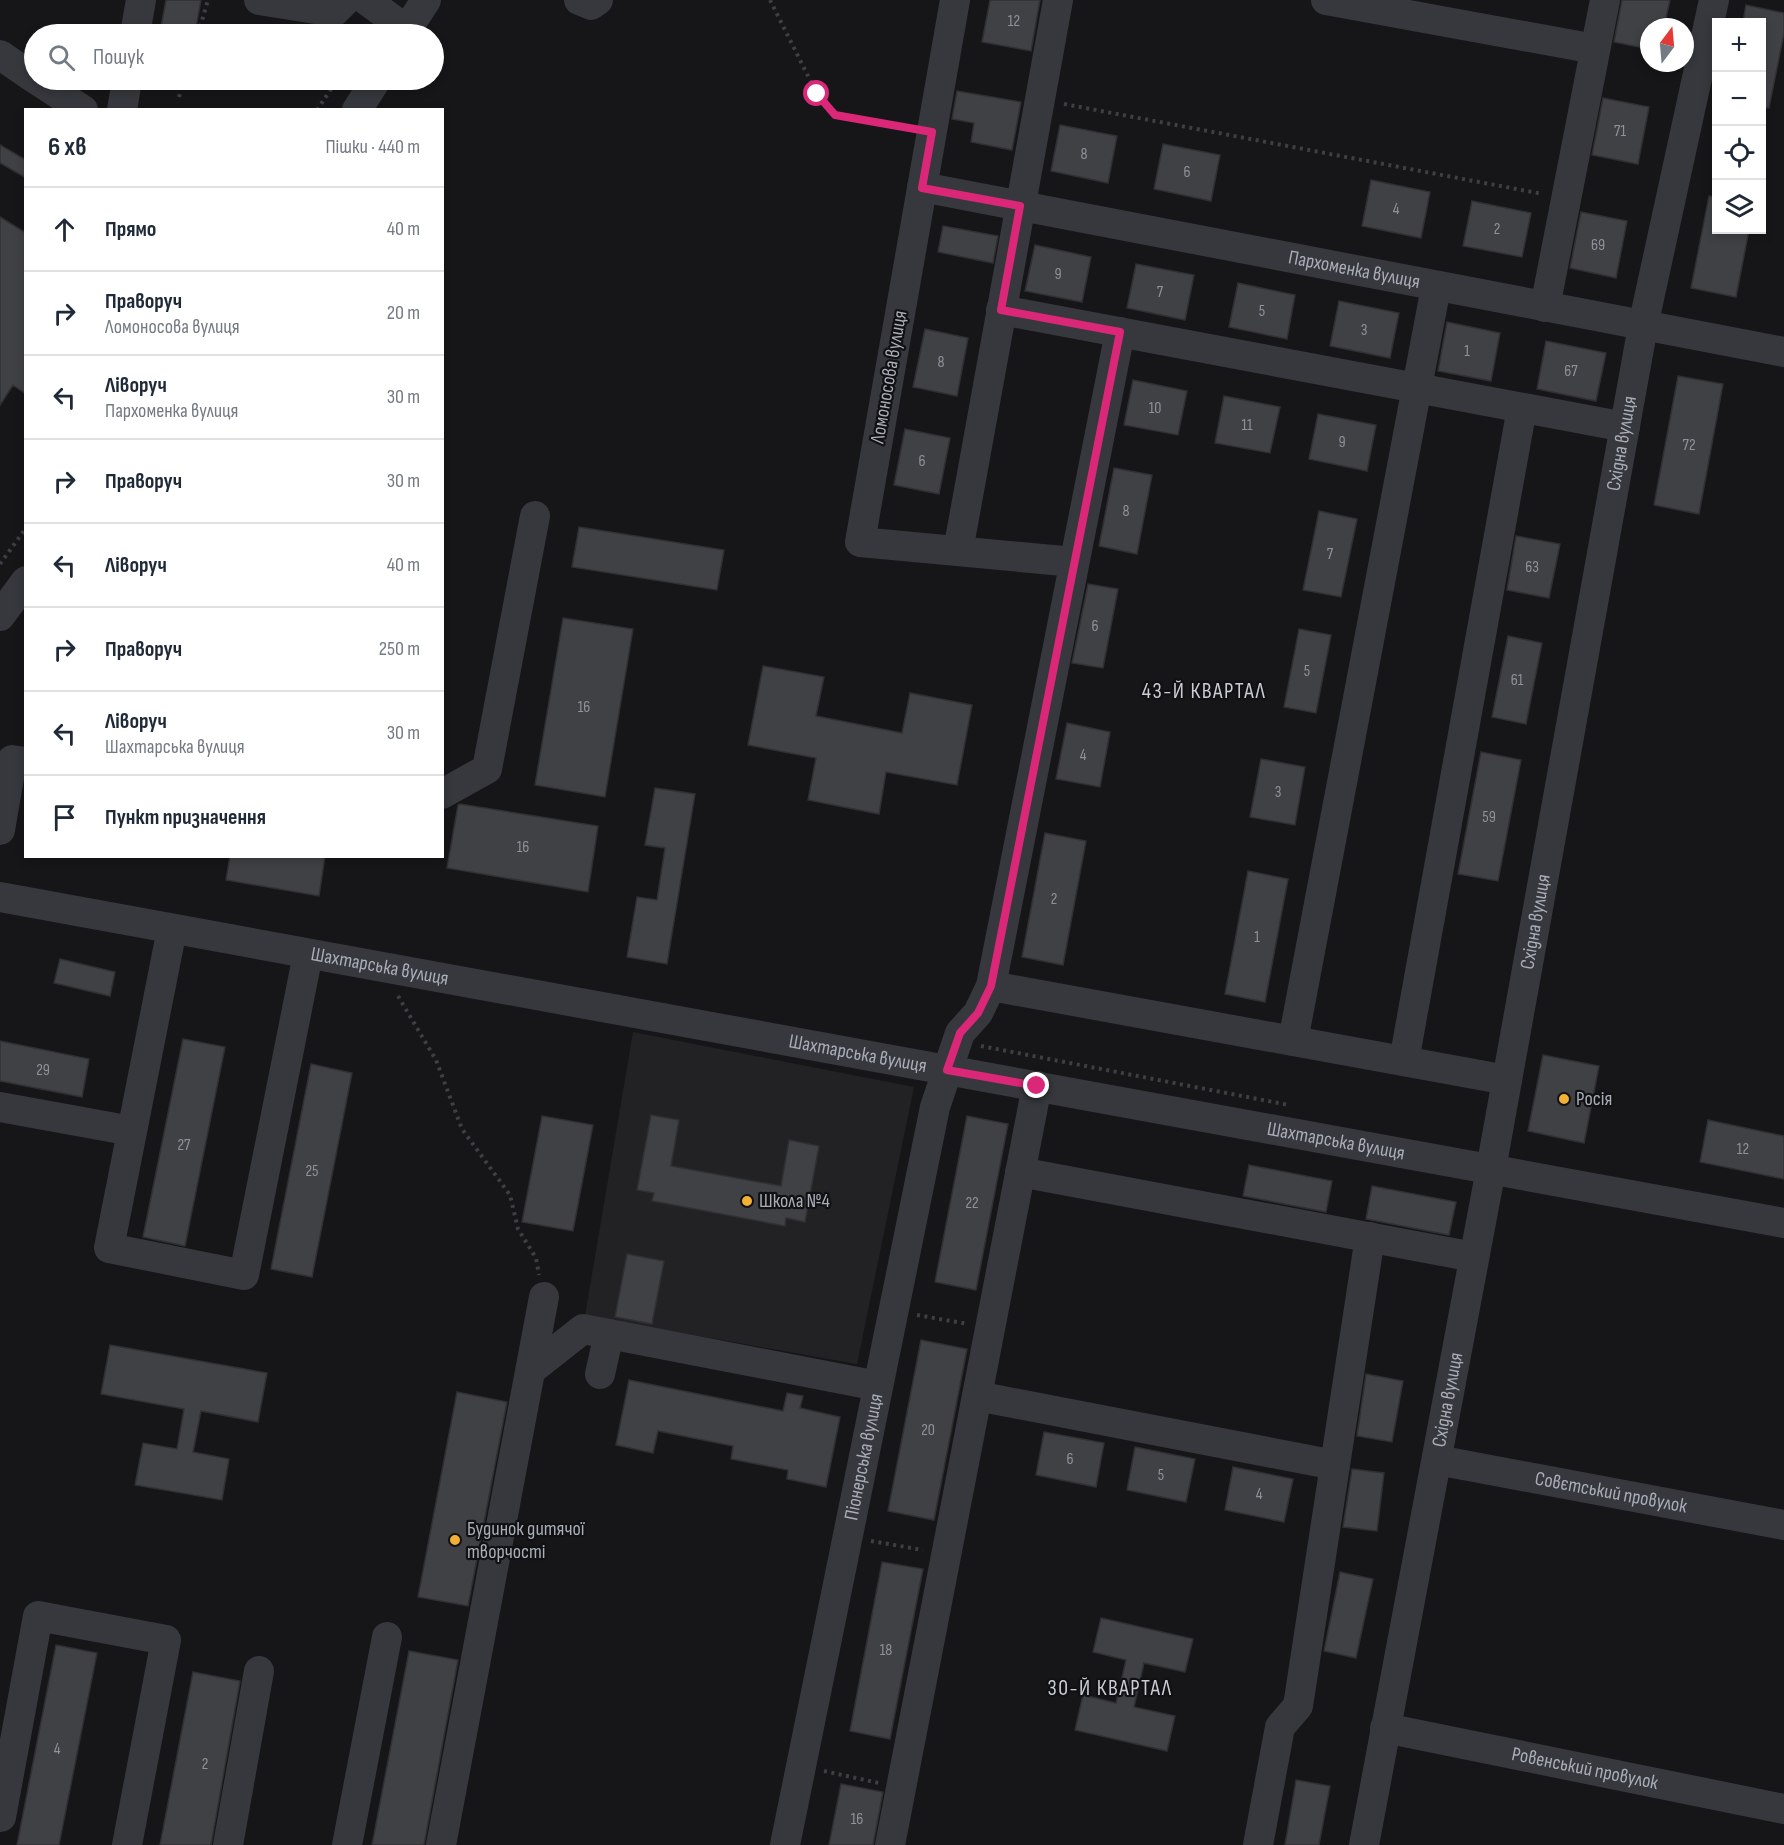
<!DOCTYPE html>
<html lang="uk">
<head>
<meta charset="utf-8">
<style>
  :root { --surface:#fff; --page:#f2f2f3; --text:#1f2937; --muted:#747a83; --line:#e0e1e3 }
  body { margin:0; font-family:"Sofia Sans Condensed",sans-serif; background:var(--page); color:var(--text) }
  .controls { position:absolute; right:18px; top:18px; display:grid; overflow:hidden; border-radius:0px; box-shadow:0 3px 9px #0003 }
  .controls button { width:54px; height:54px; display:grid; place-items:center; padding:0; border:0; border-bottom:2px solid var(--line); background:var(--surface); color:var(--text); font:30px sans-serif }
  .compass { position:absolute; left:1640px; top:18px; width:54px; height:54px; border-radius:50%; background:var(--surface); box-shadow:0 3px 9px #0003; rotate:16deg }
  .stop { position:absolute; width:18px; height:18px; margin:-14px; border:4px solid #db2777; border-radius:50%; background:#fff }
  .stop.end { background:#db2777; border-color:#fff; box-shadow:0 2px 6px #0008 }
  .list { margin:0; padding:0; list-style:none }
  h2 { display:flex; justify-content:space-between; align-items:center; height:78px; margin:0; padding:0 24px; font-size:26px }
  h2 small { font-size:20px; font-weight:400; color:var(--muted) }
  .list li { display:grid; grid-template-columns:39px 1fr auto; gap:18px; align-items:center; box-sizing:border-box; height:84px; padding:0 24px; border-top:2px solid var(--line) }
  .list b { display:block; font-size:22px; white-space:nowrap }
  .list p { margin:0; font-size:20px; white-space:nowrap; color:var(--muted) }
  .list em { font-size:20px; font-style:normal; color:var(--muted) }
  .icon { flex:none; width:33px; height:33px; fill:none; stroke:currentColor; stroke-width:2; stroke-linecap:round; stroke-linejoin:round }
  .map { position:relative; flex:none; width:1784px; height:1845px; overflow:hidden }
  .search { position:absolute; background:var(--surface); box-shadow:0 3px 9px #0003; left:24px; top:24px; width:420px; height:66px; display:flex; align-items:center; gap:15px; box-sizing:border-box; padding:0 21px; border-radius:33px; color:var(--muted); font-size:22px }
  .panel { position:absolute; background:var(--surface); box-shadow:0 3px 9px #0003; left:24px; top:108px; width:420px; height:750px; border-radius:0px }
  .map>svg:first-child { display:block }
  .built { fill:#222225 }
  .building { fill:#404145; stroke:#303034; stroke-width:1.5 }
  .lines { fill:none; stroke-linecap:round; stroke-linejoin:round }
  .path { stroke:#3d3f44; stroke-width:4; stroke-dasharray:3 4.5; stroke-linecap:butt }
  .minor { stroke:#37383d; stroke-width:30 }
  .route { stroke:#db2777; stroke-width:8 }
  .poi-dot { fill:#f2b134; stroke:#111113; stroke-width:2 }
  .labels { text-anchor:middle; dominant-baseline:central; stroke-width:4.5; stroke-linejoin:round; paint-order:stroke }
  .number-label { font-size:16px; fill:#8e929b }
  .street-label { font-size:20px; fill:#a8adb8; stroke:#111113 }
  .poi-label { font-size:20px; fill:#a8adb8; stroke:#111113; text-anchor:start }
  .quarter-label { font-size:22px; letter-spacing:1.5px; fill:#c9ccd4; stroke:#111113 }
</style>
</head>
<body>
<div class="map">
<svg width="1784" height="1845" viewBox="0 0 1784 1845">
  <rect width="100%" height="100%" fill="#161618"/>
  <path class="built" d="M633,1032l281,55 -57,277 -272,-48z"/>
  <path class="building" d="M166,0h35l-6,33 -34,-6z
    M990,0h50l-9,51 -49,-9z
    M1622,0h48l-6,27h-15v22l-35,-7z
    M1746,5l38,8v20l-15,75 -8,-1v-85h-18z
    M957,91l64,11 -9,48 -41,-8 3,-19 -22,-4z
    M1603,98l46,9 -11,57 -46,-9z
    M1060,125l57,11 -9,47 -57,-12z
    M1163,144l57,11 -9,46 -57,-12z
    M0,145l26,15v18l-26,-15z
    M1371,180l59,12 -9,46 -59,-12z
    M1709,196l7,1v33h33l-13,67 -45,-9z
    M1472,201l59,12 -9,44 -59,-11z
    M1581,212l46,9 -11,57 -46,-10z
    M0,217l26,16v161l-13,-9 -13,20z
    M943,226l55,10 -5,27 -55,-11z
    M1035,245l56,12 -9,45 -57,-11z
    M1136,264l58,11 -9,45 -58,-12z
    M1238,283l57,12 -8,44 -58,-12z
    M1339,301l60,12 -9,45 -60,-12z
    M1447,322l53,11 -9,48 -53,-10z
    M925,329l43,9 -11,58 -44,-9z
    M1546,341l60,12 -10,48 -59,-12z
    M1678,376l45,8 -24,130 -45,-9z
    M1133,380l54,11 -9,44 -54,-10z
    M1224,396l56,11 -10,46 -55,-10z
    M1318,414l58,11 -9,46 -58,-12z
    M905,429l45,9 -11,56 -45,-9z
    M1114,468l38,7 -15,79 -38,-8z
    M1319,511l38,8 -16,78 -38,-7z
    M579,527l145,23 -7,40 -145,-23z
    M1516,536l44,8 -11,54 -42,-8z
    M1088,584l30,5 -15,79 -31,-5z
    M563,618l70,11 -28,168 -70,-12z
    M1299,629l32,6 -15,78 -32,-6z
    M1508,636l34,7 -16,81 -34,-7z
    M763,666l61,11 -8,39 86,17 8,-40 62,12 -15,80 -71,-13 -7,42 -71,-14 8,-42 -68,-13z
    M1067,723l43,9 -10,55 -44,-8z
    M1481,752l40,8 -23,121 -40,-7z
    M1261,759l44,8 -10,58 -45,-8z
    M655,788l40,6 -28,170 -40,-7 10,-60 20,3 8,-52 -20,-3z
    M460,804l138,22 -10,66 -141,-24 11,-63z
    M1045,833l41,8 -23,124 -41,-8z
    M230,856h95l-6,40 -93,-16z
    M1248,871l40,8 -23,123 -40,-8z
    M60,959l55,13 -5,24 -56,-13z
    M183,1039l42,8 -40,199 -42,-9z
    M0,1041l89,18 -7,38 -82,-16z
    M1543,1055l56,11 -15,77 -56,-12z
    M311,1064l41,9 -40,204 -41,-8z
    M651,1115l28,5 -8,46 110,20 8,-46 30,6 -14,76 -19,-4 -1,8 -133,-25 2,-8 -17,-3z
    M542,1116l51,9 -20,106 -51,-9z
    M967,1116l41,8 -32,166 -41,-8z
    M1708,1120l76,16v43l-84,-17z
    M1249,1165l83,16 -6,31 -83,-16z
    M1372,1186l84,16 -7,33 -83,-16z
    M627,1254l37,7 -12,63 -37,-7z
    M921,1340l46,9 -33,171 -46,-9z
    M110,1345l157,28 -9,49 -57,-11 -8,41 36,7 -7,41 -87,-15 8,-42 34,6 7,-40 -83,-15z
    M1366,1374l37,7 -11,61 -35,-6z
    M629,1380l154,31 4,-18 16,3 -3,12 40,9 -14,70 -39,-8 1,-9 -57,-11 2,-13 -75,-15 -5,22 -37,-8z
    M457,1392l50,10 -39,204 -50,-9z
    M1044,1432l60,11 -8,44 -60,-12z
    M1135,1447l60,12 -9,43 -59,-12z
    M1233,1467l60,12 -9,43 -59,-12z
    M1352,1469l32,4 -7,58 -34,-4z
    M882,1562l41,7 -33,170 -40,-8z
    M1340,1572l33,7 -17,79 -32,-7z
    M1101,1618l92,21 -8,33 -41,-9 -10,44 41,9 -8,35 -92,-21 8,-35 33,8 10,-43 -33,-8z
    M56,1645l41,8 -38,192h-42z
    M409,1651l49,9 -34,185h-52z
    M193,1672l47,9 -29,164h-51z
    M1296,1780l34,6 -11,59h-34z
    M841,1784l42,8 -10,53h-44z"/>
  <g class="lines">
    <path class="path" d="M770,0l47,94 18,21 73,13
      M198,34l10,-34
      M179,97l5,-17
      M1064,104l479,90
      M317,110l20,-30
      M0,564l26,-36
      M398,996l38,64 26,69 48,66 8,34 18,29 3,17
      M981,1046l308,59
      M917,1315l51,9
      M871,1541l52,9
      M824,1771l55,12"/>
    <g class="minor">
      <path d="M259,0l75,12 12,-12"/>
      <path d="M366,0l41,30"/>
      <path d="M579,0l12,5 7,-5"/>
      <path d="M955,0l-95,542 214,20"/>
      <path d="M1326,0l269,49"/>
      <path d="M135,34l6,-34"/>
      <path d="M404,34l22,-34"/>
      <path d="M0,55l34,23"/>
      <path d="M37,80l46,30"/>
      <path d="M122,110l5,-30"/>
      <path d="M357,110l19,-30"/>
      <path id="s1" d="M922,187l862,165"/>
      <path d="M1545,307l60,-307"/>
      <path d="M1001,310l624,117"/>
      <path d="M958,551l100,-551"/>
      <path d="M0,616l26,-35"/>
      <path d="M442,794l45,-25 48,-253"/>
      <path d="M0,830l12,-70 14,2"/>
      <path id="s2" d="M0,897l1784,326"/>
      <path d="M172,929l-63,319 135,27 64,-321"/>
      <path d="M991,986l516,94"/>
      <path d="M1293,1041l143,-754"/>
      <path d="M1404,1061l118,-653"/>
      <path d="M0,1107l132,24"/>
      <path d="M1020,1172l454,85"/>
      <path d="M531,1370l52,-41 295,57"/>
      <path d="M600,1374l9,-40"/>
      <path d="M977,1396l358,69"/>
      <path id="s3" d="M1437,1460l347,65"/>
      <path id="s4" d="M1385,1728l399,81"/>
      <path d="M1,1817l37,-201 128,24 -39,205"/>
      <path d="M228,1845l31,-174"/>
      <path d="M347,1845l40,-208"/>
      <path d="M441,1845l103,-548"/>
      <path id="s5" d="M785,1845l150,-738 25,-74 18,-20 13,-27 129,-654"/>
      <path d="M890,1845l147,-759"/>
      <path d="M1258,1845l22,-118 18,-21 72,-469"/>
      <path id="s6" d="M1364,1845l127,-676 152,-843 71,-326"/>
    </g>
  </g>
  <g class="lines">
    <path class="route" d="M817,94l18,21 97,17 -10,56 98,18 -19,104 119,22 -129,654 -13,27 -18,20 -13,37 90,16"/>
  </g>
  <g class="poi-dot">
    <circle cx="1564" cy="1099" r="6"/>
    <circle cx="747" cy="1201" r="6"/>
    <circle cx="455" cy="1540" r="6"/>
  </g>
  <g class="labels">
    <g class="number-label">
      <text x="1014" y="21">12</text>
      <text x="1620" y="131">71</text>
      <text x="1084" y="154">8</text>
      <text x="1187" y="172">6</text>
      <text x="1396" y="209">4</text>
      <text x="1497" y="229">2</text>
      <text x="1598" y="245">69</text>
      <text x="1058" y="274">9</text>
      <text x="1160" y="292">7</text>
      <text x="1262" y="311">5</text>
      <text x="1364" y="330">3</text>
      <text x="1467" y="351">1</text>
      <text x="941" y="362">8</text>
      <text x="1571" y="371">67</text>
      <text x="1155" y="408">10</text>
      <text x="1247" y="425">11</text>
      <text x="1342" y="442">9</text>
      <text x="1689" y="445">72</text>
      <text x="922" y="461">6</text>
      <text x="1126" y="511">8</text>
      <text x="1330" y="554">7</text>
      <text x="1532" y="567">63</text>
      <text x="1095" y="626">6</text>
      <text x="1307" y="671">5</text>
      <text x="1517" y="680">61</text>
      <text x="584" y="707">16</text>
      <text x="1083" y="755">4</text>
      <text x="1278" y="792">3</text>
      <text x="1489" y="817">59</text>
      <text x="523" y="847">16</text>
      <text x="1054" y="899">2</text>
      <text x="1257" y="937">1</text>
      <text x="43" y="1070">29</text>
      <text x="184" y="1145">27</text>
      <text x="1743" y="1149">12</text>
      <text x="312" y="1171">25</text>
      <text x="972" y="1203">22</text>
      <text x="928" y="1430">20</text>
      <text x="1070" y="1459">6</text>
      <text x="1161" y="1475">5</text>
      <text x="1259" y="1494">4</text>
      <text x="886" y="1650">18</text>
      <text x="57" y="1749">4</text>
      <text x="205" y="1764">2</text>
      <text x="857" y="1819">16</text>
    </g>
    <g class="street-label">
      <text stroke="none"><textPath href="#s1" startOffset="440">Пархоменка вулиця</textPath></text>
      <text transform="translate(889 377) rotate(-80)">Ломоносова вулиця</text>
      <text stroke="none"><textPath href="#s6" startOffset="1425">Східна вулиця</textPath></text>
      <text stroke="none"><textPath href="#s6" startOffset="939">Східна вулиця</textPath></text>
      <text stroke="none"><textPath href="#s2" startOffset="386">Шахтарська вулиця</textPath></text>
      <text stroke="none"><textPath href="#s2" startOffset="872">Шахтарська вулиця</textPath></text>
      <text stroke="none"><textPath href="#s2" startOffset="1358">Шахтарська вулиця</textPath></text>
      <text stroke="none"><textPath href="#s6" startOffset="453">Східна вулиця</textPath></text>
      <text stroke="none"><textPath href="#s5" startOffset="396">Піонерська вулиця</textPath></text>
      <text stroke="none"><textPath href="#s3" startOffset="177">Совєтський провулок</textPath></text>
      <text stroke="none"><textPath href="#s4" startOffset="204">Ровенський провулок</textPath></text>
    </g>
    <g class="poi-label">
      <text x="1576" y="1099">Росія</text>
      <text x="759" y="1201">Школа №4</text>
      <text x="467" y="1529">Будинок дитячої<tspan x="467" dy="23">творчості</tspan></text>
    </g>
    <g class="quarter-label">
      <text x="1204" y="691">43-Й КВАРТАЛ</text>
      <text x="1110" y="1688">30-Й КВАРТАЛ</text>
    </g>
  </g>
</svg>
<div class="controls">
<button>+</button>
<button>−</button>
<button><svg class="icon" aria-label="locate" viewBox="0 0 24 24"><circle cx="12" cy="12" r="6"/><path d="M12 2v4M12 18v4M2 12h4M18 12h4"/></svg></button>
<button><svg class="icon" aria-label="layers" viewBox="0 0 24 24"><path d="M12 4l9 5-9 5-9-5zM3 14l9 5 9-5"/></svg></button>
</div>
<svg class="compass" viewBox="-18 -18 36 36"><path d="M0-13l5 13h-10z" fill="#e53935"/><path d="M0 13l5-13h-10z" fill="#747a83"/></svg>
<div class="stop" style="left:817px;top:94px"></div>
<div class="stop end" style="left:1037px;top:1086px"></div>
<div class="search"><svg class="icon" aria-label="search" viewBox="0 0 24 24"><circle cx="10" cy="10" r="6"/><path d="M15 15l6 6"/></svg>Пошук</div>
<section class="panel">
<h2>6 хв<small>Пішки · 440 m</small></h2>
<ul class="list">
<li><svg class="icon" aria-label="ahead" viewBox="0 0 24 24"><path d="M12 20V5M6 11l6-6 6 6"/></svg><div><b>Прямо</b></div><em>40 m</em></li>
<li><svg class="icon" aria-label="right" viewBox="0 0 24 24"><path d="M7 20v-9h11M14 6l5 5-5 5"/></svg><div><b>Праворуч</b><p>Ломоносова вулиця</p></div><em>20 m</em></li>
<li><svg class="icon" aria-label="left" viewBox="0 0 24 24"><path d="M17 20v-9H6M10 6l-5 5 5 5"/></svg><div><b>Ліворуч</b><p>Пархоменка вулиця</p></div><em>30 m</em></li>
<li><svg class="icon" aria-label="right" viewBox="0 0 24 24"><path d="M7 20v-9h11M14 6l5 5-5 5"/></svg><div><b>Праворуч</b></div><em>30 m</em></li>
<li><svg class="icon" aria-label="left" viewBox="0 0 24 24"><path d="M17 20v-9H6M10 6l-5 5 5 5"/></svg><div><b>Ліворуч</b></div><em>40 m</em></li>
<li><svg class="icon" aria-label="right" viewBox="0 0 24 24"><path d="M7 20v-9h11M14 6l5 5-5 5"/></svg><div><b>Праворуч</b></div><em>250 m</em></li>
<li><svg class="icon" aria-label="left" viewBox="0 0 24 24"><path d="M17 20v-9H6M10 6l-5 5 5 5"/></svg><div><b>Ліворуч</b><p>Шахтарська вулиця</p></div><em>30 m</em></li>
<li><svg class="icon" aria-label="arrive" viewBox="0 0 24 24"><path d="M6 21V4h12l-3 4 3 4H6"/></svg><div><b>Пункт призначення</b></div></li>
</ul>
</section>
</div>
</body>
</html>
